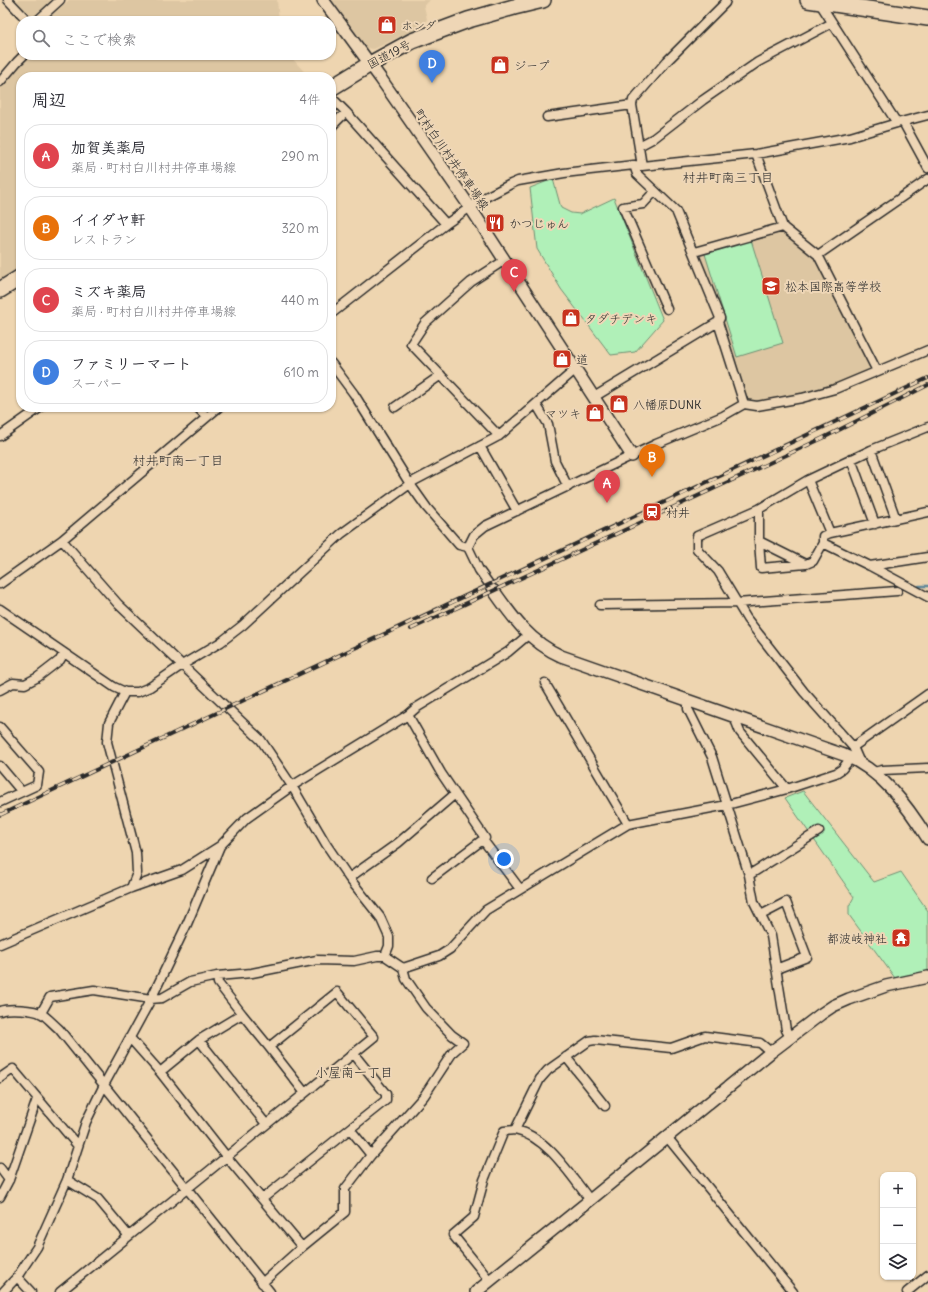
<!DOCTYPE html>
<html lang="ja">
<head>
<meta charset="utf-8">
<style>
  :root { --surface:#fff; --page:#f7f7f7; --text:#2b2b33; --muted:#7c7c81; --line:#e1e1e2; --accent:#111827 }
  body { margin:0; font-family:Delius,"Klee One",sans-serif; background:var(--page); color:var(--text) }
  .controls { position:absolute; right:12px; bottom:12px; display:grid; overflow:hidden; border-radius:8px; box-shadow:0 1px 3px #0004 }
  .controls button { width:36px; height:36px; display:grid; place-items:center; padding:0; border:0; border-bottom:1px solid var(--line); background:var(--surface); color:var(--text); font:20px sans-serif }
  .you { position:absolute; left:504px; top:859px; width:14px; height:14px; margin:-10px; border:3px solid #fff; border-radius:50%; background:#1a73e8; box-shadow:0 0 0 6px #1a73e833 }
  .badge { display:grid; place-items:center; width:26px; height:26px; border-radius:50%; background:var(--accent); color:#fff; font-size:13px; font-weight:700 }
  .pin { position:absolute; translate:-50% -33px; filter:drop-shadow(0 1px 2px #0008) }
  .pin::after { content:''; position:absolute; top:21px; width:14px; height:12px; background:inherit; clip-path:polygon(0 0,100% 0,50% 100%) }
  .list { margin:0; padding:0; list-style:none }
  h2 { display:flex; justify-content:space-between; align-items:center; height:52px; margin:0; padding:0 16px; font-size:17px }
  h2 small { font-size:13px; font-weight:400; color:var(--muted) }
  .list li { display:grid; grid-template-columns:26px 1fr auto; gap:12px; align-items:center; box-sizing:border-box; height:64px; margin:0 8px 8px; padding:0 8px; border:1px solid var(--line); border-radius:16px }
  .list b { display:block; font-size:15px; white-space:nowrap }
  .list p { margin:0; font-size:13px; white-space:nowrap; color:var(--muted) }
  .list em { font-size:13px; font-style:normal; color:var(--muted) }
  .icon { flex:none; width:22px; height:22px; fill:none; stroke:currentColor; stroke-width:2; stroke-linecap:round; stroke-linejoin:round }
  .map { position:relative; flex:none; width:928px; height:1292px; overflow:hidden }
  .search { position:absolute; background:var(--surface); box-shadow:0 1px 3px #0004; left:16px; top:16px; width:320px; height:44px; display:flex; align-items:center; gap:10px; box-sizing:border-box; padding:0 14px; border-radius:16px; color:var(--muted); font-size:15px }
  .panel { position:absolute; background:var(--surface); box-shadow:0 1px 3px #0004; left:16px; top:72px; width:320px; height:340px; border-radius:16px }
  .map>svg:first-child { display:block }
  .built { fill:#ddc6a2 }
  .green { fill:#b0f0b8; stroke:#6e8e72 }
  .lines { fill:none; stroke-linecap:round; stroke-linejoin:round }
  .stream { stroke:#60879a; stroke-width:2.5 }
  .street-casing { stroke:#2b2b2b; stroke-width:11 }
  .secondary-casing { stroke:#2b2b2b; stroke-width:14 }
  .highway-casing { stroke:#2b2b2b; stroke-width:18 }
  .street { stroke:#eed6b6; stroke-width:8 }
  .secondary { stroke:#eed6b6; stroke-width:11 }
  .highway { stroke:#eed6b6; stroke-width:15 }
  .rail-casing { stroke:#2b2b2b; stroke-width:4 }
  .rail { stroke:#eed6b6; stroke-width:2.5; stroke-dasharray:8; stroke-linecap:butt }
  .labels { text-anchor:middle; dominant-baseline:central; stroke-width:4; stroke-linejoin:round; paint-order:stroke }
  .poi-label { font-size:12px; fill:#2b2b2b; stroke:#eed6b6; text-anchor:start }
  .street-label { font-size:12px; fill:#2b2b2b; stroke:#eed6b6 }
  .neighbourhood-label { font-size:13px; fill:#2b2b2b; stroke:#eed6b6 }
</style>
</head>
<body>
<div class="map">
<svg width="928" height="1292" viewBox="0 0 928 1292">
  <rect width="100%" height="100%" fill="#eed5b0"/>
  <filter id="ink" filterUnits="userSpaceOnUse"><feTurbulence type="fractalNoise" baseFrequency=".025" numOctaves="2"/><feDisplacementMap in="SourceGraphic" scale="8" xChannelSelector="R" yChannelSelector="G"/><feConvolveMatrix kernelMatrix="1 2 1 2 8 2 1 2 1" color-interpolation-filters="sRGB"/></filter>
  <g filter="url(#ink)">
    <path class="built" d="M12,0h43l-21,20h-4z
      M69,0h208l2,21h-233z
      M332,0h98l-6,6 3,13 -7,12 -6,2 -13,3 -27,13 -7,-1z
      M29,55h260l20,22h-288v192l-9,6 -1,-1 -8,4h-3v-192l15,-19z
      M784,229l28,21 59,114 -2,6 -40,17 -27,7 -43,8 -14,-2 -25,-77 3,-4 -25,-66z"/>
    <path class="green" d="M553,179l8,29 10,5 9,1 34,-16 49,122 -28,32 -24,3 -50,-66 -24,-40 -7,-61z
      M751,240l32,103 -46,14 -32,-103z
      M803,791l71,91 27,-10 27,39v60l-33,7 -46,-63v-9l5,-9 -69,-99z"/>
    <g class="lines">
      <path class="stream" d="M919,586h9"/>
      <defs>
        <path id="street" d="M8,0l20,21
          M819,2l78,121
          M37,21l23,-21
          M0,82l17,-20 7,-7
          M331,97l15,15 100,112
          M547,117l85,-12
          M903,122l25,46
          M331,127l15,-15
          M639,146l15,-8 49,-38 55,-38 74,-39
          M756,154l27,73
          M634,165l3,9 39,37 44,107 -2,4 26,82
          M642,166l-10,-61 1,-5 34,-39 58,-58 1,-3
          M655,191l-12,13 -20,3 44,102
          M694,252l89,-25 35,28 59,116
          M818,255l110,-76
          M331,314l115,-90 36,-25 29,-15 7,-3 46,-8 70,-8 8,1 114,-12 94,-17 47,-14 31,-8
          M331,363l23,31 56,90 17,24 32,37 9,2
          M594,397l124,-75
          M536,404l12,20 7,37 13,26
          M197,407l10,10
          M395,407l46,-32
          M0,436l41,-29
          M499,436l-88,-92 14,-21 46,-41 34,-22
          M480,446l37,65
          M871,450l25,69
          M851,459l24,65
          M808,480l22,53
          M759,509v32l2,27 45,-4 7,-3 10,-18v-7l7,-3 98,-21
          M62,540l56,64 143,136 31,46 34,58 23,34 31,39 9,20v9l-4,10
          M759,541l46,23
          M823,543l47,23 58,31
          M870,566l58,-9
          M0,584l62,-44 157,-133
          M494,591l-15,-21 -11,-23 6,-12 11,-9 171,-82 67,-28 21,-12 13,2 45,-8 33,-9 93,-39
          M600,605l137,-2 160,-12
          M0,609l114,78 11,5h13l12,-5 32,-22 39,-23 22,-17 98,-91 73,-53 85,-45 77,-67
          M545,683l83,141
          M0,690l13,-7 12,1 13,-7 22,-17 4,-7
          M125,692l-16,31 -2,19 29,111 1,20 -6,15
          M688,701v8l24,48 37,118 5,27 17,34 15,94 4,7
          M408,715l33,58 44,65 -53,40
          M735,717l1,5 4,10 47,57
          M0,727l39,45 -2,13 -37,17
          M853,747l75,-53
          M860,763l-7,-16 -49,-55 -57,-73 -29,-48 -21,-22v-13l62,-27 49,-29 63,-30 57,-23
          M0,766l22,26
          M874,772l8,-2 46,-2
          M483,840l37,49
          M749,875l70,-44
          M349,878l49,-35 57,-49
          M761,915l25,-13 21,55 -31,12
          M0,944l131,-56 51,-18 38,-24 27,-28 45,-32 116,-71 8,-7 92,-56 20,-17
          M403,968l36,-12 11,-7 36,-39 142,-86 99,-19 60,-16 49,-16 6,-4 9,-11
          M217,976l1,7 24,31
          M0,1011c8,-3 34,-2 42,3 6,4 11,10 17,15l211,263
          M41,1013l9,-16 44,-7 57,9 11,-1 28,-16 27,-6 35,-3 65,-13 37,1 23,-5h8l18,12 3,11 20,29 26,27 11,8 -10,9 -29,44 -53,59 -26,34v23l-43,35 -40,36
          M130,1038l30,34 66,84 76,91
          M199,1040l67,84
          M269,1047l36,46
          M566,1057l39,49
          M0,1078l13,-9 65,77
          M350,1129l21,26
          M515,1130c32,6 56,46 75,70
          M667,1137l126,155
          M0,1168l9,12
          M67,1180l31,19 30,36
          M0,1197l9,-17 28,-81
          M262,1199l124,-99v-6l-33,-41
          M17,1277l14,15
          M490,1281l-37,-46 21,-18 10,-37 20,-49 11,-1 25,-51 8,-9 41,-29 6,-1 76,8 34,-12 55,7 11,9
          M3,1292l14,-15 20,-30 30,-67 19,-58 18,-37 47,-86 36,-75 33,-78
          M60,1292l314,-255 -37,-45 -68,55 -27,-33 -43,26 -39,32
          M907,1292l21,-17"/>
        <path id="secondary" d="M323,0l58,79 89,128 162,249
          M494,591c19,27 36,51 67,65l283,99c37,15 63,50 84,84
          M476,1292l114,-92 181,-148 50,-38 12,-8 16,-7 37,-13 42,-9"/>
        <path id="highway" d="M808,0l120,18
          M331,88l39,-24 42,-23 56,-21 46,-13 29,-7
          M0,290l21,-13"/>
      </defs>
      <use href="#street" class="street-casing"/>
      <use href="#secondary" class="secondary-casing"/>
      <use href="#highway" class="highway-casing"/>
      <use href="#street" class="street"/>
      <use href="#secondary" class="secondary"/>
      <use href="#highway" class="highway"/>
      <defs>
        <path id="rail" d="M411,629l412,-191 105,-53
          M0,815c309,-146 619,-290 928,-437"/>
      </defs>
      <use href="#rail" class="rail-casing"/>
      <use href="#rail" class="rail"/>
    </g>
  </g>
  <defs>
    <symbol id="shop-square" viewBox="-11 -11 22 22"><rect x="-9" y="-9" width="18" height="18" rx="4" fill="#c8321e" stroke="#eed6b6"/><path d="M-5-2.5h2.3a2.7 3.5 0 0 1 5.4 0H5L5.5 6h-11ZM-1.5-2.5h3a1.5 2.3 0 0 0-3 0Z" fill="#fff"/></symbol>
    <symbol id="restaurant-square" viewBox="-11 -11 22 22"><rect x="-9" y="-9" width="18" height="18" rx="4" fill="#c8321e" stroke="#eed6b6"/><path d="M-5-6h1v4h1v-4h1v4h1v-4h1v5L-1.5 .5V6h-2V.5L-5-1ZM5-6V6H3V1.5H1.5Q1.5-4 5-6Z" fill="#fff"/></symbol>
    <symbol id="school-square" viewBox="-11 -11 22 22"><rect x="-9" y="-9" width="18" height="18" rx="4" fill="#c8321e" stroke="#eed6b6"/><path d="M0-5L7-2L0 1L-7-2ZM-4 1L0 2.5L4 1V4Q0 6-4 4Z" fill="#fff"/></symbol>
    <symbol id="station-square" viewBox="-11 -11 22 22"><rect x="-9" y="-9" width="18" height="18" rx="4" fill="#c8321e" stroke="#eed6b6"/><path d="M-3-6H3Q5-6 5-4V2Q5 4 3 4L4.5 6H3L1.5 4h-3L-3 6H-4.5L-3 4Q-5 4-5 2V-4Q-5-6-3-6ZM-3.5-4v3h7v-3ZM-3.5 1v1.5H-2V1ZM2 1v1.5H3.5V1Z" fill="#fff"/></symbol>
    <symbol id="temple-square" viewBox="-11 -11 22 22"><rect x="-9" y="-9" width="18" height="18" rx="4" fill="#c8321e" stroke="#eed6b6"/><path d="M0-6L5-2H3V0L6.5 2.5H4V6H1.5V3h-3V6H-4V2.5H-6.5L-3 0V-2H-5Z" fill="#fff"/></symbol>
  </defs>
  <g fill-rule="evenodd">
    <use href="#shop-square" x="376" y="14" width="22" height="22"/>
    <use href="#shop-square" x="489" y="54" width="22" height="22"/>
    <use href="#restaurant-square" x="484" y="212" width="22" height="22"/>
    <use href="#school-square" x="760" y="275" width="22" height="22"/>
    <use href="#shop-square" x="560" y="307" width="22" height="22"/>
    <use href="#shop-square" x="551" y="348" width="22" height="22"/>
    <use href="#shop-square" x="608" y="393" width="22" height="22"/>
    <use href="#shop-square" x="584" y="402" width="22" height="22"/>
    <use href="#station-square" x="641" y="501" width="22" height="22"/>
    <use href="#temple-square" x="890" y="927" width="22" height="22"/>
  </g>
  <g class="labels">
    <g class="poi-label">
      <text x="401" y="25">ホンダ</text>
      <text x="514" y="65">ジープ</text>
      <text x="509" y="223">かつじゅん</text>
      <text x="785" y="286">松本国際高等学校</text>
      <text x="585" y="318">タダチデンキ</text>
      <text x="576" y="359">道</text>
      <text x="633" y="404">八幡原DUNK</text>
      <text x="581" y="413" text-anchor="end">マツキ</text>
      <text x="666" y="512">村井</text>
      <text x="887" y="938" text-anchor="end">都波岐神社</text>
    </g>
    <g class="street-label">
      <text transform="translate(389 54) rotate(-28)">国道19号</text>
      <text transform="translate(452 159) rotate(55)">町村白川村井停車場線</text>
    </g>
    <g class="neighbourhood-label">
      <text x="728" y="177">村井町南三丁目</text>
      <text x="178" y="460">村井町南一丁目</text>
      <text x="354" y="1072">小屋南一丁目</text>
    </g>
  </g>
</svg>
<div class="controls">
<button>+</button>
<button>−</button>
<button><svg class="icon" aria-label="layers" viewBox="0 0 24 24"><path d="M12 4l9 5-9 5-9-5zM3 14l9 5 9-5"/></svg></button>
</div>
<div class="you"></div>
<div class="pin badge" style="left:607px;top:503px;background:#e0444e">A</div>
<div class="pin badge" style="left:652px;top:477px;background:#e8710a">B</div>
<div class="pin badge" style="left:514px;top:292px;background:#e0444e">C</div>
<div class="pin badge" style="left:432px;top:83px;background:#3f7fe0">D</div>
<div class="search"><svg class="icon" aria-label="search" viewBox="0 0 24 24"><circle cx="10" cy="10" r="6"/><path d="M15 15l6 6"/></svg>ここで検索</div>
<section class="panel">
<h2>周辺<small>4件</small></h2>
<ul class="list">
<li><span class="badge" style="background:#e0444e">A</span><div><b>加賀美薬局</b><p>薬局 · 町村白川村井停車場線</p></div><em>290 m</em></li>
<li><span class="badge" style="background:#e8710a">B</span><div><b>イイダヤ軒</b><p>レストラン</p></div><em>320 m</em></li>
<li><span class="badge" style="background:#e0444e">C</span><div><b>ミズキ薬局</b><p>薬局 · 町村白川村井停車場線</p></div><em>440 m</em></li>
<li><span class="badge" style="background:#3f7fe0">D</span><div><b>ファミリーマート</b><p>スーパー</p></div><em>610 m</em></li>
</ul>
</section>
</div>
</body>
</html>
